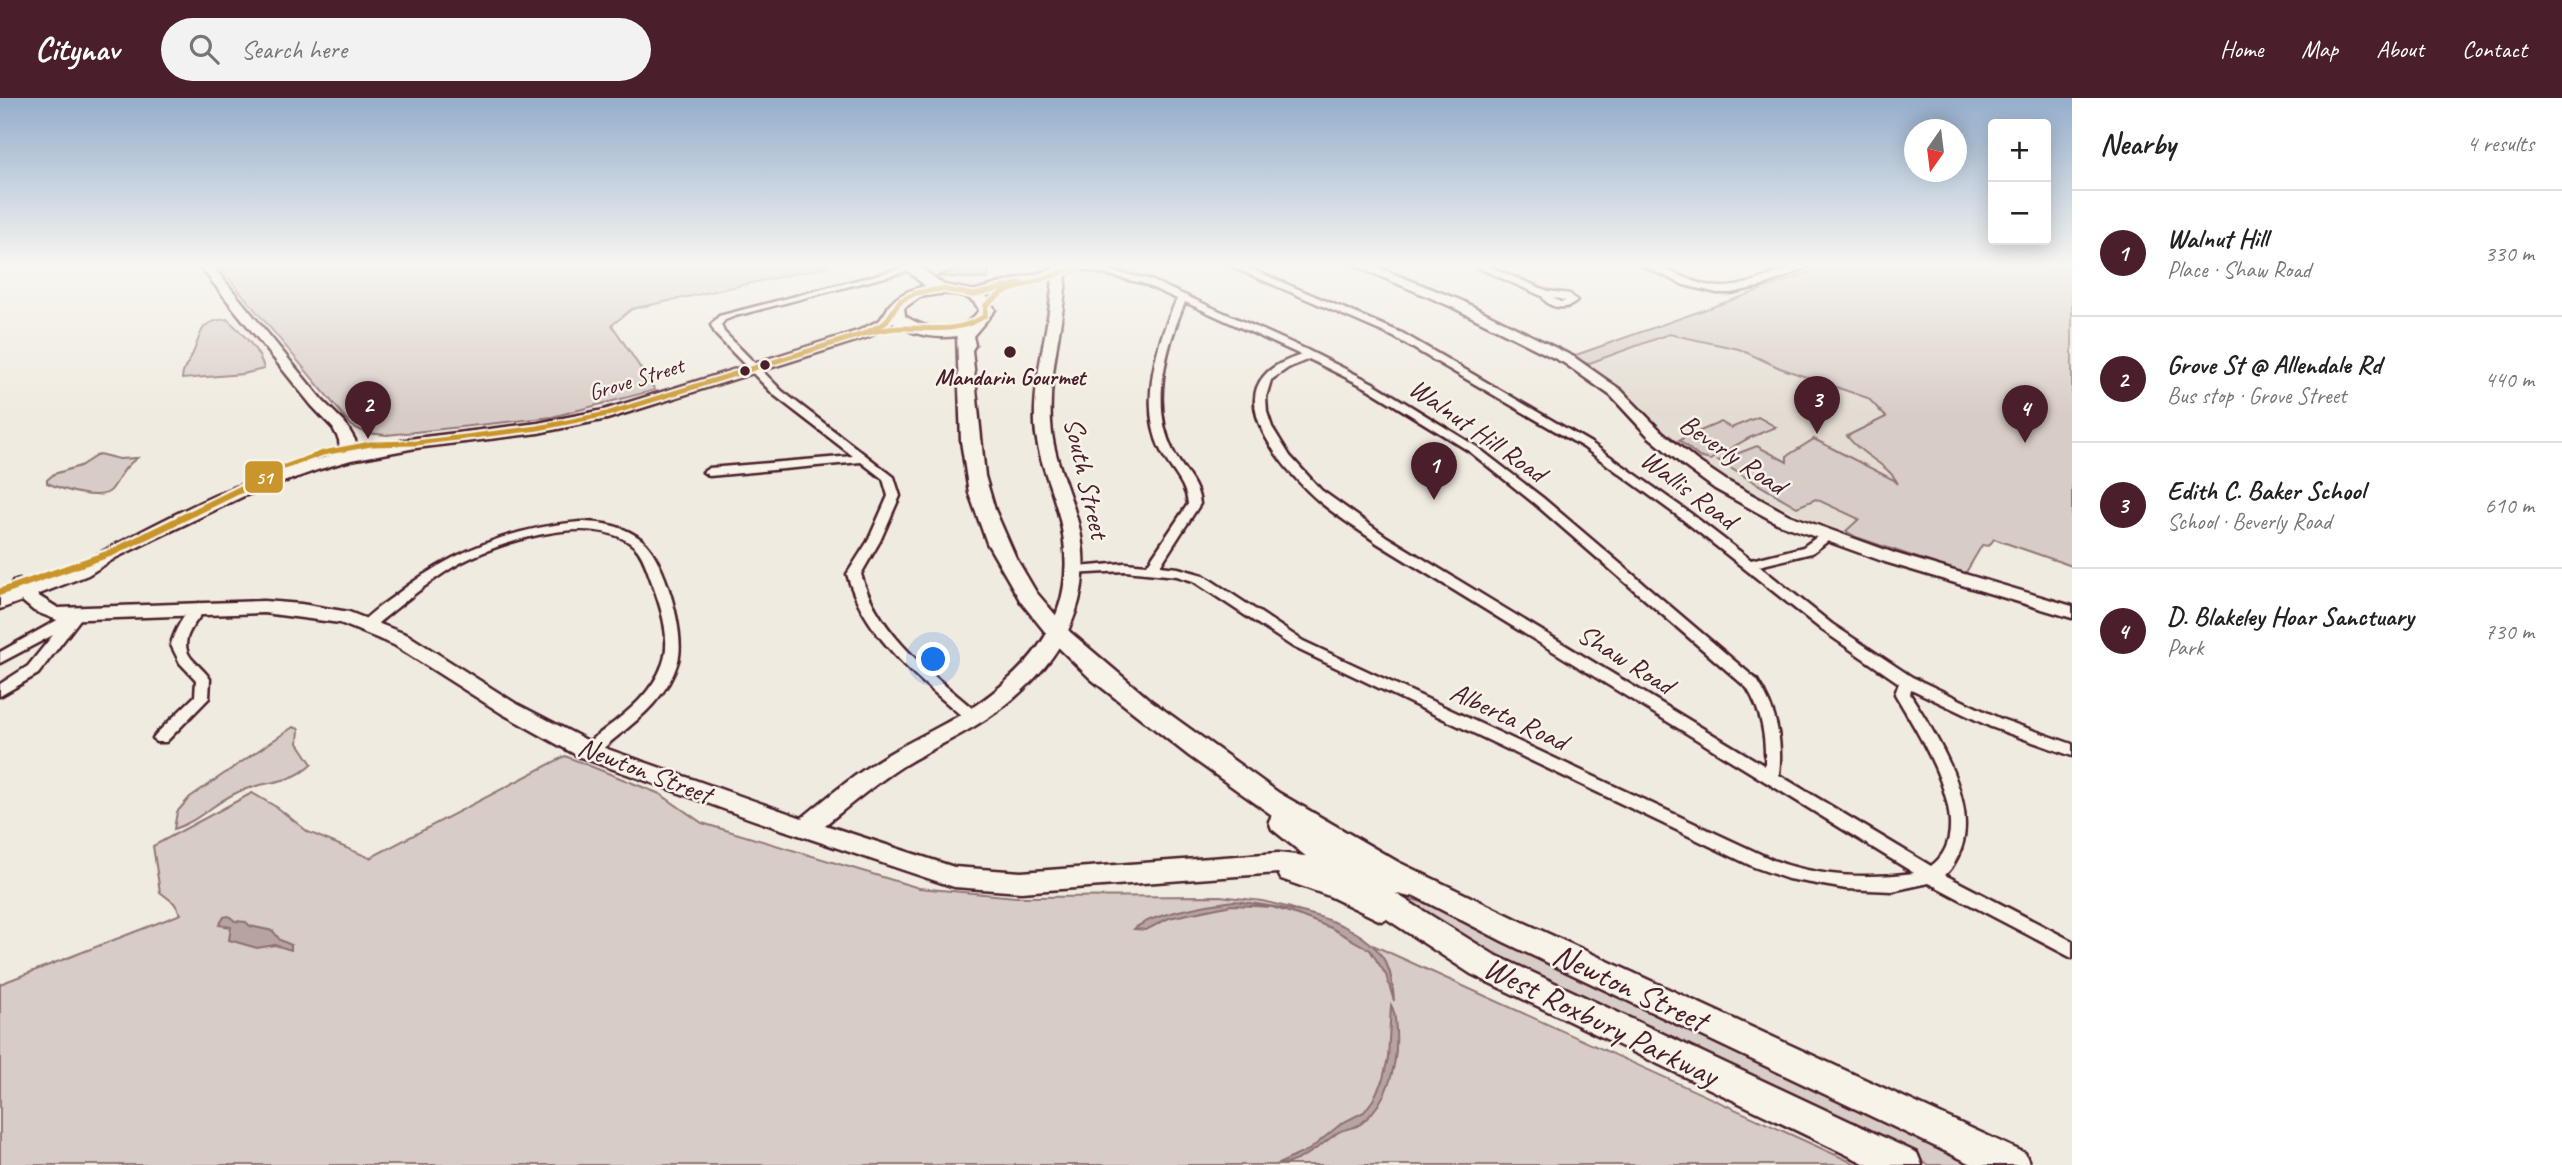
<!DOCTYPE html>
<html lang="en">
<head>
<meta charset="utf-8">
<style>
  :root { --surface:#fff; --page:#f2f2f2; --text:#222; --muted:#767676; --line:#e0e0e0; --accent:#4a1f2b }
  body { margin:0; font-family:Caveat,sans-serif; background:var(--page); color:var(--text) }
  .controls { position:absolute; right:21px; top:21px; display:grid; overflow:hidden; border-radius:7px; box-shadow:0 4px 18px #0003 }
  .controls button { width:63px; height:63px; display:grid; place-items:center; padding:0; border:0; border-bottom:2px solid var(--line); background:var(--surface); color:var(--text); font:35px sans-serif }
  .compass { position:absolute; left:1904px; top:21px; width:63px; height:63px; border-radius:50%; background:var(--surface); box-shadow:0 4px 18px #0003; rotate:194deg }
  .you { position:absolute; left:934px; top:562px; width:24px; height:24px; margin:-18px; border:5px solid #fff; border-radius:50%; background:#1a73e8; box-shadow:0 0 0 10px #1a73e833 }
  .badge { display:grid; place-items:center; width:46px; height:46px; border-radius:50%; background:var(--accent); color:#fff; font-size:23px; font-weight:700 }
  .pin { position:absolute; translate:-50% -58px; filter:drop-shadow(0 2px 4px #0008) }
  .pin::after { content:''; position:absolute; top:37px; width:24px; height:21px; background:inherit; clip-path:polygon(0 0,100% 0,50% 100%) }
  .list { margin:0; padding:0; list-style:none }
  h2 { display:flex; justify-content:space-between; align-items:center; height:91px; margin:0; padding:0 28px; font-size:30px }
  h2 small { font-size:23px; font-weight:400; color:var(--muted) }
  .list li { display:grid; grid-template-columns:46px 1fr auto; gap:21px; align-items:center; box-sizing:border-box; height:126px; padding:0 28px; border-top:2px solid var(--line) }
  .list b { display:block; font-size:26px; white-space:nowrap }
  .list p { margin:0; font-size:23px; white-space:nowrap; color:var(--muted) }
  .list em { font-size:23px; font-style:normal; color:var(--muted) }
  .icon { flex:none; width:38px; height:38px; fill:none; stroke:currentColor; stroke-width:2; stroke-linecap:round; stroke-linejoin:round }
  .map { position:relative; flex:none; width:2072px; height:1067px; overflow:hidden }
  header { display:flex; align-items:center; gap:42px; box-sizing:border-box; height:98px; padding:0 35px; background:var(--accent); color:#fff }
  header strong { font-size:33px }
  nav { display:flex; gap:38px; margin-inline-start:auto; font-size:24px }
  .search { width:490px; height:63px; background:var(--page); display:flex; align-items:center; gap:18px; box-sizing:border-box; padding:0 24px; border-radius:38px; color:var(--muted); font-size:26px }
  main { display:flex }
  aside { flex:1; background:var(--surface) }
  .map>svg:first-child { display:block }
  .built { fill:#e3dcd2 }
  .green { fill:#d8cdc6; stroke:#917678; stroke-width:2 }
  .water { fill:#b7a4a2; stroke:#8b6f72; stroke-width:2 }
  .building { fill:#c6b8b3; stroke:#4a1f2b; stroke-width:2 }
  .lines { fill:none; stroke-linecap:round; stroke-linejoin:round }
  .street-casing { stroke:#4a1f2b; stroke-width:5 }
  .secondary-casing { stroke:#4a1f2b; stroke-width:5 }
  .primary-casing { stroke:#4a1f2b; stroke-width:5 }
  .street { fill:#f7f3e8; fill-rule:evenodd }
  .secondary { fill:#f7f3e8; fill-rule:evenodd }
  .primary { fill:#f7f3e8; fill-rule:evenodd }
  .bus-1-far1-casing { stroke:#f7f3e8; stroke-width:9 }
  .bus-1-casing { stroke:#f7f3e8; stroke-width:12 }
  .bus-1-far1 { stroke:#c9952c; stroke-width:5 }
  .bus-1 { stroke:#c9952c; stroke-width:7 }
  .poi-dot { fill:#4a1f2b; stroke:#f7f3e8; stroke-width:2.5 }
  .labels { text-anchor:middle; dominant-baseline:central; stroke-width:5; stroke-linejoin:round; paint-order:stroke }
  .far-poi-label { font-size:23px; font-weight:bold; fill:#4a1f2b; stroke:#f7f3e8 }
  .far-street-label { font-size:23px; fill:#4a1f2b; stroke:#f7f3e8 }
  .street-label { font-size:28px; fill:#4a1f2b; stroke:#f7f3e8 }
  .near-street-label { font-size:33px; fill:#4a1f2b; stroke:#f7f3e8 }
  .line-badge { stroke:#f7f3e8; stroke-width:2.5 }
  .badge-label { font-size:19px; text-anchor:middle; font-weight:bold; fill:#fff }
</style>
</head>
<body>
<header>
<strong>Citynav</strong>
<div class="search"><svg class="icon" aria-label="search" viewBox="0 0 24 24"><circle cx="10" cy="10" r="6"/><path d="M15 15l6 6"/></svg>Search here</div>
<nav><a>Home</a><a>Map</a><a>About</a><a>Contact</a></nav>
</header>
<main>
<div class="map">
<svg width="2072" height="1067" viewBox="0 0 2072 1067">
  <rect width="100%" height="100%" fill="#f0ebe0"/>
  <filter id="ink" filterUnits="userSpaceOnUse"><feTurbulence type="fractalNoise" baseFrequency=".0143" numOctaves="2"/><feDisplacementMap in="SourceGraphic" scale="14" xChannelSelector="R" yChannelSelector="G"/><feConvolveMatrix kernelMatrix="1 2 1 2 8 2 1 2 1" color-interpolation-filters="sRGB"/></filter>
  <g filter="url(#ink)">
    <path class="built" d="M1736,210l192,91 61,147 -7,-1 -17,26 -148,-48 -71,-33 -55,-34 -65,-64 -39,-28z"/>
    <path class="green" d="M217,166h611l2,2 -198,43 -20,16 43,65 -103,27 -165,18 -21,-2 -14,-7z
      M1834,166h238v302l-78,-27 -5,7 -7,-1 -17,29 -109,-37 -10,-6 13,-12 -43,-20 -19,8 -79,-46 39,-15 30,16v-6l27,-17 80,41 4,4c-10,-21 -37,-28 -51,-48l39,-19 -18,-19 -88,-30 -41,-19 -70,-15 -82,30 -14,-8z
      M227,221c13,11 34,33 37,50l-21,5 -61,5c0,-11 7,-16 11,-26 10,-22 5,-31 34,-34z
      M1758,319l18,10 -27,11 -39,22 -11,-3 -20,-17 42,-18 10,6z
      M99,356l20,5 18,-1c-15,11 -15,17 -25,31 -10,14 -51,0 -65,-6v-3l7,-6 26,-8z
      M293,629l6,2 -1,14 14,21c-22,22 -51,16 -76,29 -22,10 -39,29 -62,36l3,-17 13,-15z
      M565,658l95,38 42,29 217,65 97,9 204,-1 42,5 29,7 567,257h-1858v-181l181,-70 -7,-11 -14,-11 -7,-46 99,-53 26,15 30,24 62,26z
      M1408,800l36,11 552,256h-67l-432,-202 -94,-63z"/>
    <path class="water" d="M1234,803c47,6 128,15 152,62 6,11 7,26 8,38l-8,-26 -16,-25 -39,-22 -33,-13 -26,-8 -40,-2 -63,13 -23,12 -12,-1c17,-15 75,-25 100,-28z
      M229,818l6,5 11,1 4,4 23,5 7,9 11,5v5l-16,-5 -18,3 -28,-8 2,-13 -12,-2 5,-8z
      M1391,907c5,8 4,16 5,26 2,33 -7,69 -34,92 -7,6 -18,5 -25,10 -17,13 -39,32 -61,32l33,-15 33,-27 22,-11 9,-12 10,-21 5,-21z"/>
    <path class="building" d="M960,166h23l6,7 -2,8 -50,-3 22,-7z"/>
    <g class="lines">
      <defs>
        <path id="street" d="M1078,166l70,15 157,70 68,34 104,64 66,51 214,182c19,30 26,59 22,95l152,91c51,-37 -14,-134 -36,-172l4,-11 -77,-53 -140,-111 -99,-72 -189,-110 -168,-73h13l163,69 189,110 99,70 61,47 52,-13 21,-15h8l2,3 -2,3 -20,15 -53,13 73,58 80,53 89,42 71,25v12l-81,-29 -80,-38 -1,5c26,41 74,115 47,164 -3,6 -6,12 -12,17l127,66v17l-143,-75 -37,8 -46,-2 -58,-10 -34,-12 -461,-220 -100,-66 -16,-5 -52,-5 -53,3 -2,-3 7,-4 48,-4 22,2 41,-61c-2,-22 -18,-34 -27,-53 -22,-45 -5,-109 16,-152l-35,-16 -64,-15zM1185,204l116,53c-13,5 -28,10 -37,21 -32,37 29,103 56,126 18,15 38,27 57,41l537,330c-45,6 -98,4 -141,-13l-470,-219 -100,-66 -25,-7 -18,-2 40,-62c-2,-22 -18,-34 -27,-53 -23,-46 -7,-104 12,-149zM1309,261l56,28 104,64 66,53 212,184c15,24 19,49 18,78l-378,-229 -66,-47 -31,-34 -18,-29 -5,-15 -1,-15 5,-17 17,-12z
          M1470,166h13l65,27 22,3 7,7c-10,10 -29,8 -35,-5zM1552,199l14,4 -6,1z
          M1639,166c29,0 53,23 83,23 34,0 62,-23 94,-23l-54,22 -31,7h-14l-33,-8z
          M907,169l8,2 -180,47 -10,4 -4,5 3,7 58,59 112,86 6,19 -20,45 -19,33c17,61 71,100 117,139l3,4 -3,4h-10c-49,-42 -103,-83 -121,-147l21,-33 20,-45 -5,-17 -22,-17 -152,14 -6,-4 6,-4 144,-12 -79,-61 -58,-60 -5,-10 8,-9z
          M580,424c21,0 45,4 62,18 22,17 44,94 36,121 -9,33 -37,57 -64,78 -9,7 -19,20 -32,16l-2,-4c5,-9 16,-14 24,-21 24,-18 49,-38 59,-67 9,-25 -3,-59 -12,-83 -4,-11 -8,-25 -16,-33 -41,-38 -141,-4 -182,20 -29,18 -55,40 -81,61l-5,2 -7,-5c8,-11 22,-20 33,-28 55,-44 117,-69 187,-75z
          M199,505l7,5c-10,15 -29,32 -15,50 6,7 14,13 19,21l-1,19 -43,44h-10l-3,-4 3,-4 39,-38 1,-16 -16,-17 -9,-18c3,-14 15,-36 28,-42z
          M77,511l7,5 -46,60 -38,22v-12l28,-18 25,-31 -53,28v-11z"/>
        <path id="secondary" d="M198,166h13l111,136 23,23 10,17 1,10 60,-12 122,-15 66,-13 254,-79 22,-11 11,-16h10l2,3 -13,19 -22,11 -261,82 -69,14 -122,15 -65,12 -31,9 -76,27 -127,61 -29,18 -51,20 21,13 206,-7 37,3 48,8 59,23 107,68 81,42 206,73c29,-24 58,-48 90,-66 37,-21 77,-38 109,-66 57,-48 77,-101 57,-174 -8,-29 -21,-56 -23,-87 -2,-50 15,-98 18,-148l-79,22 -7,-4 2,-3 84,-23 1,-5h39l-27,10c-2,49 -18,98 -15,148 1,30 14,58 23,87 25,75 -1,138 -60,189 -32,28 -72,45 -108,66 -29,18 -55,40 -81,61l129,42 67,5 257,-19 62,7 70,17 8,3 4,7 -4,7 -8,3 -63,-15 43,21 3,7 -3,7 -9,4 -52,-25 -48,-17 -3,-6 -257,19 -67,-5 -200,-67 -174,-63 -79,-44 -107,-68 -54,-22 -76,-10 -207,7 -23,-9 -12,-10 -22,8v-13l14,-5 -3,-6 2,-4 7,-2 9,6c70,-27 134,-69 204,-97 34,-14 71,-24 107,-35l-1,-13 -6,-12 -21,-22z
          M1351,166h18l91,36 114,57 47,33 40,41 35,29 31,21 62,34 108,39 175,52v12l-187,-56 -108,-39 -62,-34 -31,-23 -35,-29 -38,-41 -47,-33 -114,-57z"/>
        <path id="primary" d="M900,166h16l28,21 36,7 8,6 7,12 -22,26 2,9 -3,5 13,126 10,34 21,48 20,34 34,40 80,68 129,93 119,69 127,61 500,230 5,12h-56l-470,-223 -140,-72 26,20 103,64 424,199 5,12h-54l-397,-191 -101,-66 -98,-79 -3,-8 3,-6 -83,-59 -98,-77 -37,-36 -33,-41 -34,-59 -18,-50 -8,-52 -4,-105c-24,3 -46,-1 -66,-15l-3,-14c10,-13 22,-17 37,-21zM938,196c15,-1 35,0 41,16 -16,25 -52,21 -74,6l-1,-8 16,-11z"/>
      </defs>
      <use href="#street" class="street-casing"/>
      <use href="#secondary" class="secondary-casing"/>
      <use href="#primary" class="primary-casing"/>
      <use href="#street" class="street"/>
      <use href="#secondary" class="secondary"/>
      <use href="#primary" class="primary"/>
      <defs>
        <path id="bus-1-far1" d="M863,236l22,-11 15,-22 16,-8 25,-4 33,6 47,-12
          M249,388l27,-16 47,-17 48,-9 45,-1 122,-15 69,-14 256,-80c13,-3 26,-6 39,-6 31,0 56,5 83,-12l1,-11 16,-12 84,-29"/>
        <path id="bus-1" d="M0,494l111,-39 141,-69"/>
      </defs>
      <use href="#bus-1-far1" class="bus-1-far1-casing"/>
      <use href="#bus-1" class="bus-1-casing"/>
      <use href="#bus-1-far1" class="bus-1-far1"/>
      <use href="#bus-1" class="bus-1"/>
    </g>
  </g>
  <linearGradient id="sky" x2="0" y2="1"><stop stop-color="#94aecc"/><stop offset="0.53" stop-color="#f8f6f1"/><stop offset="1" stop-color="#f8f6f1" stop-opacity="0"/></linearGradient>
  <rect width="2072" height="316" fill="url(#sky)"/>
  <g class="poi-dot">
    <circle cx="1010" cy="254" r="7"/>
    <circle cx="765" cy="267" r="6"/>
    <circle cx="745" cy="273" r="6"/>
  </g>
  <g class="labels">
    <g class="far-poi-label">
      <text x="1010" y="279">Mandarin Gourmet</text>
    </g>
    <g class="far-street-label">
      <text transform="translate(636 281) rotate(-17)">Grove Street</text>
    </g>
    <g class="street-label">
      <text transform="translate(1478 332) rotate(35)">Walnut Hill Road</text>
      <text transform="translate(1733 356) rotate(34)">Beverly Road</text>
      <text transform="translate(1087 380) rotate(77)">South Street</text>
      <text transform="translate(1689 391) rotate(37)">Wallis Road</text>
      <text transform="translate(1626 561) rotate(32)">Shaw Road</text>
      <text transform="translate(1509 618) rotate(25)">Alberta Road</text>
      <text transform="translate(645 672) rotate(21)">Newton Street</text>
    </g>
    <g class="near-street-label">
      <text transform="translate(1630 889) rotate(25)">Newton Street</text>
      <text transform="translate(1601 923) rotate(26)">West Roxbury Parkway</text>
    </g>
  </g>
  <rect class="line-badge" x="244" y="362" width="40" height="34" rx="7" fill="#c9952c"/>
  <g class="badge-label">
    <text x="264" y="386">51</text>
  </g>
</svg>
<div class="controls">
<button>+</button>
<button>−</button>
</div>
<svg class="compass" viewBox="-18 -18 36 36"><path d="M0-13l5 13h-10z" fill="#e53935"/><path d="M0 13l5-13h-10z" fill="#767676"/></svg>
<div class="you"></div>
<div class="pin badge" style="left:1434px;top:402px">1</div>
<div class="pin badge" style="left:368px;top:341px">2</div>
<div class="pin badge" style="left:1817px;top:336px">3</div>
<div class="pin badge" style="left:2025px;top:345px">4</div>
</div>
<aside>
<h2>Nearby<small>4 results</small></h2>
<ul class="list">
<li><span class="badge">1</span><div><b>Walnut Hill</b><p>Place · Shaw Road</p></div><em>330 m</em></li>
<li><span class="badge">2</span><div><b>Grove St @ Allendale Rd</b><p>Bus stop · Grove Street</p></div><em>440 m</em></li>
<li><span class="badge">3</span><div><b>Edith C. Baker School</b><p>School · Beverly Road</p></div><em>610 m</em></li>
<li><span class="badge">4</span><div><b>D. Blakeley Hoar Sanctuary</b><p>Park</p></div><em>730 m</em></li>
</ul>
</aside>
</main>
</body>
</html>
